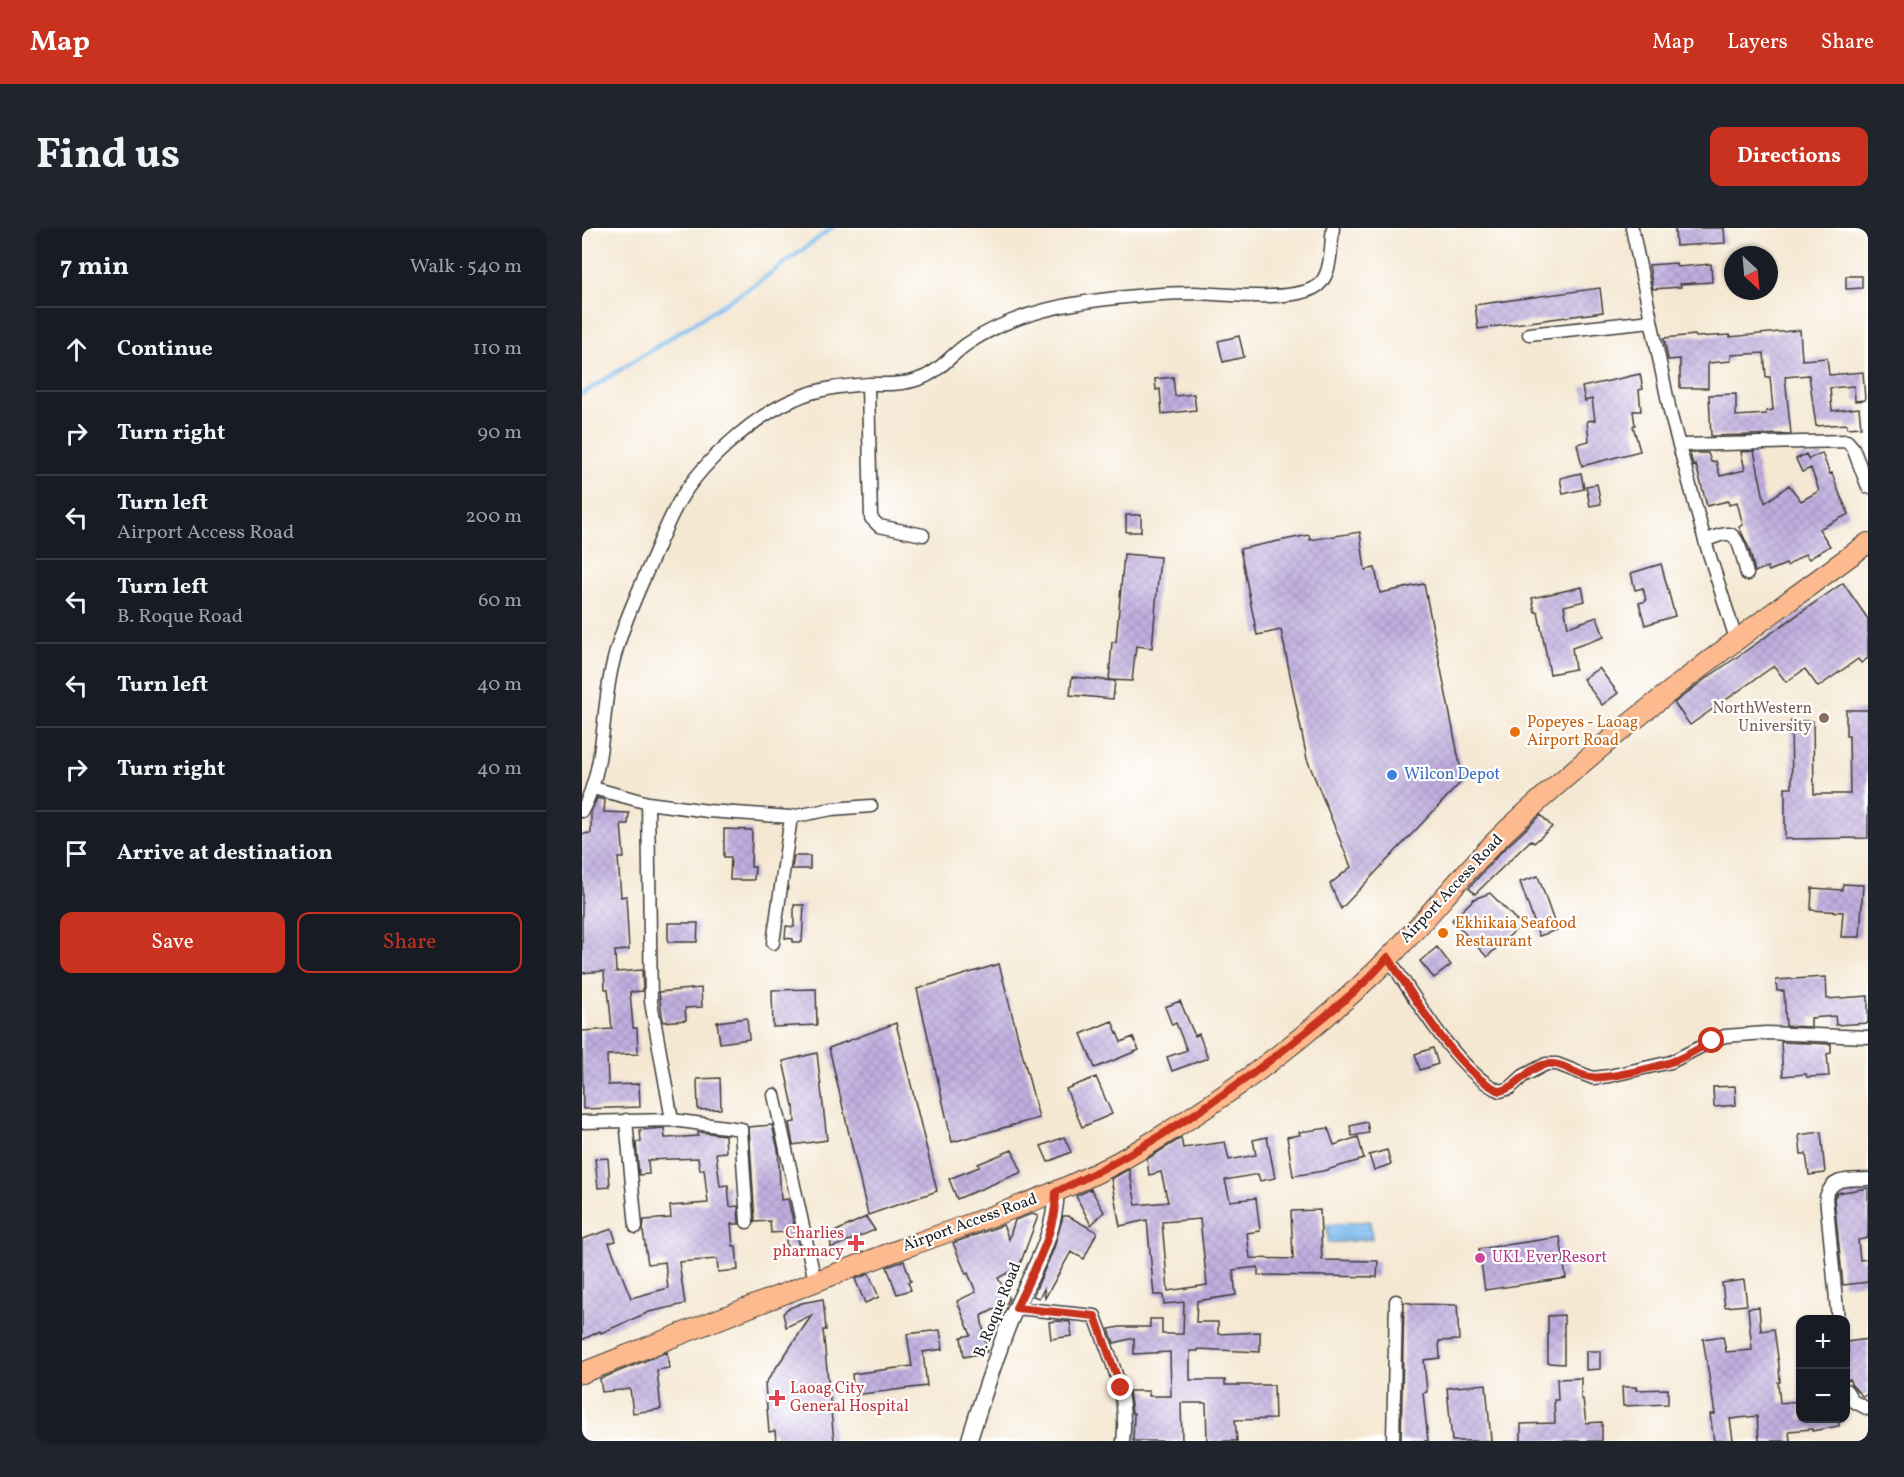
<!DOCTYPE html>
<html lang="en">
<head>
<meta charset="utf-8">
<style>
  :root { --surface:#171b24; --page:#20242c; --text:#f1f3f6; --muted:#9ea1a6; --line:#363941; --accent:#c8321e }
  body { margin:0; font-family:Vollkorn,serif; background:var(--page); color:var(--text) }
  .controls { position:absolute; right:18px; bottom:18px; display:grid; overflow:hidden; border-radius:12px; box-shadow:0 2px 4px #0004 }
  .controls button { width:54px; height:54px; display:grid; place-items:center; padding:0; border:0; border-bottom:2px solid var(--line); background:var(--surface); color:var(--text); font:30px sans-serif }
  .compass { position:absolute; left:1142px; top:18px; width:54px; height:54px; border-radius:50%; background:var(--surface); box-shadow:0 2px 4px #0004; rotate:154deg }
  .stop { position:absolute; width:18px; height:18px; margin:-14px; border:4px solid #c8321e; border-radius:50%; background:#fff }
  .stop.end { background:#c8321e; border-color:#fff; box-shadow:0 2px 6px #0008 }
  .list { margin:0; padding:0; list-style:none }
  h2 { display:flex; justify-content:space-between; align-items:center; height:78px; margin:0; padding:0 24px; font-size:26px }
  h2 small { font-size:20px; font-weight:400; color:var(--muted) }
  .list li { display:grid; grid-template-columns:39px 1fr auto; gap:18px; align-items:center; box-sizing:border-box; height:84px; padding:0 24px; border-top:2px solid var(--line) }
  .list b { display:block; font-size:22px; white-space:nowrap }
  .list p { margin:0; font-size:20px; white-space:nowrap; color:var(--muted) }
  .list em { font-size:20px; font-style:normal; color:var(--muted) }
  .actions { display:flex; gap:12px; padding:18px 24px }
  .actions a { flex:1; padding:14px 0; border:2px solid var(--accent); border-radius:12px; text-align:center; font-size:21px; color:var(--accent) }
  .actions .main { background:var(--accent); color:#fff }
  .icon { flex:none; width:33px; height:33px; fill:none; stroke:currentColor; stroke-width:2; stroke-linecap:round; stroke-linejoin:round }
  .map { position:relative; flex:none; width:1286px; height:1213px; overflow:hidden; border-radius:12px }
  header { display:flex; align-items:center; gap:36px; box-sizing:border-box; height:84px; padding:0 30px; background:var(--accent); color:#fff }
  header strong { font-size:28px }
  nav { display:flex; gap:33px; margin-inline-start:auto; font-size:21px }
  .intro { display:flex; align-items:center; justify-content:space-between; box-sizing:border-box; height:144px; padding:0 36px }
  h1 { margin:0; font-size:42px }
  .button { padding:15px 27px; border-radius:12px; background:var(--accent); color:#fff; font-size:21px; font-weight:700 }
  main { display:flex; gap:36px; padding:0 36px }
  aside { flex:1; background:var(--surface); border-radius:12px; box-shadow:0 2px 4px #0004 }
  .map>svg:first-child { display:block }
  .water { fill:url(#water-rules); stroke:#4c6c87; stroke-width:1.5 }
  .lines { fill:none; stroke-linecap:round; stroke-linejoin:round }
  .stream { stroke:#7dbdf2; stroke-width:4 }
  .building { fill:url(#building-cross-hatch); fill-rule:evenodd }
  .minor-casing { stroke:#3d3b37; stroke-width:15 }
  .tertiary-casing { stroke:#3d3b37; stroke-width:18 }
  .primary-casing { stroke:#3d3b37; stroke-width:22 }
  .minor { stroke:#fff; stroke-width:12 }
  .tertiary { stroke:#fff; stroke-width:15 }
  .primary { stroke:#fcba8e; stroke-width:20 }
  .route { stroke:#c8321e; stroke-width:8 }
  .education-dot { fill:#8d6e63; stroke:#fff; stroke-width:2 }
  .food-dot { fill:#e8710a; stroke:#fff; stroke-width:2 }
  .shop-dot { fill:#3f7fe0; stroke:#fff; stroke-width:2 }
  .health-dot { fill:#e0444e; stroke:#fff; stroke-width:2 }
  .hotel-dot { fill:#d1479c; stroke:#fff; stroke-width:2 }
  .labels { text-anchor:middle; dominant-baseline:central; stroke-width:4.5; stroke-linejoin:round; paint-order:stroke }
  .education-label { font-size:16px; fill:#785e54; stroke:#fff; text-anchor:end }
  .food-label { font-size:16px; fill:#c56008; stroke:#fff; text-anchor:start }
  .shop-label { font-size:16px; fill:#366cbe; stroke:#fff; text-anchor:start }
  .street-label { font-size:16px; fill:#1c1c1c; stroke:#fff }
  .health-label { font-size:16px; fill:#be3a42; stroke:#fff; text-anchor:end }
  .hotel-label { font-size:16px; fill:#b23c85; stroke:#fff; text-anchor:start }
</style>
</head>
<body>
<header>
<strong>Map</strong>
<nav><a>Map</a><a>Layers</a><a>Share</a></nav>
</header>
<div class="intro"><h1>Find us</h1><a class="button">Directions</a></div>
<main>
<aside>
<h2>7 min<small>Walk · 540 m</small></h2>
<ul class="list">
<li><svg class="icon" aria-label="ahead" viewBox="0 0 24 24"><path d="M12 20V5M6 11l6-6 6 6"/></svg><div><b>Continue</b></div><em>110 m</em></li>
<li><svg class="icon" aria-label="right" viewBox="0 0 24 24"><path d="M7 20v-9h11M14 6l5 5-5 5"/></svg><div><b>Turn right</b></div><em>90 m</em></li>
<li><svg class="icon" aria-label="left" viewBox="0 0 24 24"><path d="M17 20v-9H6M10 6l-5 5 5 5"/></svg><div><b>Turn left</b><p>Airport Access Road</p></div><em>200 m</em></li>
<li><svg class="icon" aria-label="left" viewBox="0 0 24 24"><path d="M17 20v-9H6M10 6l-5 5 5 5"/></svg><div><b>Turn left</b><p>B. Roque Road</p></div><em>60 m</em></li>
<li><svg class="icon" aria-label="left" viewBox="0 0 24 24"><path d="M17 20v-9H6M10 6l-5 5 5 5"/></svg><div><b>Turn left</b></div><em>40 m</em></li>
<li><svg class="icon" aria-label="right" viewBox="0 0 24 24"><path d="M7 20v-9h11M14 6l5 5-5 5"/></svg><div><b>Turn right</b></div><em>40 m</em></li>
<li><svg class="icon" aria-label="arrive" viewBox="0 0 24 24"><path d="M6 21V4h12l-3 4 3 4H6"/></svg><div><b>Arrive at destination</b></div></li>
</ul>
<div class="actions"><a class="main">Save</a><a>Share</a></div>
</aside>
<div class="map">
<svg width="1286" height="1213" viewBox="0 0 1286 1213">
  <defs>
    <pattern id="water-rules" width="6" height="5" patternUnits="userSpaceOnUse" patternTransform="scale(1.5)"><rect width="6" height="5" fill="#7dbdf2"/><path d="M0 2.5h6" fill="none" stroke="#6ba2cf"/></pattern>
    <pattern id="building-cross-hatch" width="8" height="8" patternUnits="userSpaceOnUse" patternTransform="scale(1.5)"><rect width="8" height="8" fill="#c0aedf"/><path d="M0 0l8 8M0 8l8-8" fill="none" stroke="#a495bf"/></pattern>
  </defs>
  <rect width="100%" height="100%" fill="#fff"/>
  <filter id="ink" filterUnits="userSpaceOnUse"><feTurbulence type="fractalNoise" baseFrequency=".0167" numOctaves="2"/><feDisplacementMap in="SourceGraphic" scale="12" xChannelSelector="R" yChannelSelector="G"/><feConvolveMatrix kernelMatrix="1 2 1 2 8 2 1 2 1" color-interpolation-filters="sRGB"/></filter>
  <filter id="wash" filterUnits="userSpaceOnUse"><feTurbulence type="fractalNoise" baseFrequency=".008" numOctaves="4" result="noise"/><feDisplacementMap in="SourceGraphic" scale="24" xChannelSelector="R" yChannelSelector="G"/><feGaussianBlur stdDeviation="1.35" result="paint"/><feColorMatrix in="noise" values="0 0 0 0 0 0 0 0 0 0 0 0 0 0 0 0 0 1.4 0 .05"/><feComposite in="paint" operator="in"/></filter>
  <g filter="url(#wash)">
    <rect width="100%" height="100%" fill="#f5e8d3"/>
    <path class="water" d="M788,993l2,18 -44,4 -1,-18z"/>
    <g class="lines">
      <path class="stream" d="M0,166l178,-113 72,-53"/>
    </g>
    <g id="blocks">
      <path class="building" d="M1093,0h49l1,15 -49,3z
        M1094,35l1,4 34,-3 1,18 -32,2 1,3 -28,2 -4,-24z
        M1264,48h16v12l-16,1z
        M1018,60l3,24 -125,17 -3,-24z
        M1218,102l2,30 25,-2 2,17 34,-3 2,28 -10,1 -1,-15 -24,2 2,23 27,-3 2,19 -14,1v-4l-31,2 -7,-51 -24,2 6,57 -80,2 -2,-41 27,-1v22l30,-2v-3l7,-1 -3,-33h-4l-2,-24 -33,2v6l-23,2v25h-28v-29l-12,1 -4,-22 31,-3 1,2 34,-2v2z
        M657,108l5,21 -21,5 -5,-21z
        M1058,146l3,15 -4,1 2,21h-8l2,14 -2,1 7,25 -58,15 -5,-22 12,-3 -2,-20 8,-1 -3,-21 -7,2 -3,-14z
        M591,149l2,19 19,-2 2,16 -34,4 -2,-25 -4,1 -1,-11z
        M1172,223l11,52 24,-18 12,16 18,-10 -8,-23 -9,4 -6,-13 10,-5 3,7 -1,-2 14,-6 8,21 2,-1 8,22 9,19 -30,15 11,17 -21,13 -4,-5 -18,12 -1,-2 -17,7 -2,-4 -12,5 -6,-24 -10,-21 4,-2 -6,-23 -8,3 -1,-4 -21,5 -11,-41 -3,1 -3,-13h18l3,9 5,-1 4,15 25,-6 -4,-18z
        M999,245l3,16 -21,5 -3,-16z
        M1015,256l4,20 -11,2 -4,-20z
        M544,287h15v17h-15z
        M778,304l5,38 10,-2 5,25 44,-9 39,196 -122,129 -11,-25 21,-17 -44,-108 -26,-129 -24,5 -17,-86 69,-14 1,5z
        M542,326l36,3 -8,91 -16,-2 -4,35 -23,-1 3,-38h4z
        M1079,336l14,52 -30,9 -6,-22 7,-2 -3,-13 -8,2 -4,-17z
        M1261,355l25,36v39l-7,5 -3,-4 -40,28 -13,-18 -19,13 -12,-16 -84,59 -16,-22 30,-23z
        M1000,359l3,14 -21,5 4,21 29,-10 7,20 -32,11 3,21 -25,5 -12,-62h-3l-3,-14z
        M1017,440l19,25 -16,12 -19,-26z
        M490,449l43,4 -2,18 -43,-4z
        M1264,482h22v128l-83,1v-51h7l-1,-67h22l1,73h36l-1,-58h-3z
        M15,570l8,2 -1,12 25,1 -1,11h-7l3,34h-6l3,39 5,-1 3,54 -14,1 1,21 26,-2 1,21 -13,1 3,36h4l1,26 -31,1 1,30 31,-1 1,23 -57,2 -1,-78 30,-2 -4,-40h-3l-1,-18 -22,2v-139l9,-1v-21z
        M959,587l11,12 -18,16 -3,-3 -56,54 -6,-6 30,-34z
        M142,601l28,1 -1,37h4l-1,13h-24l1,-23h-7z
        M212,628h16v13h-18z
        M956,648l19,54 -18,6 -19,-54z
        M1261,656l20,1 -3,52h-19l2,-25 -32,-2 1,-22 30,2z
        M908,665l31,32 -34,32 -35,-37 22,-21z
        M212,677h10l-2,37h-9v-3l-8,-1 1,-12 8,1z
        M86,695h30l-1,19h-29z
        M855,719l14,18 -17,13 -14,-17z
        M417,736l40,154 -87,24 -35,-153z
        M1244,749l1,22 41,-3v27l-32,2 -1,-9 -24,2v9l-25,-1 -2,-35h-7l-1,-11z
        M119,760l1,19 -17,1 1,12 -23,2 -4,-30z
        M234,761l1,36 -44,2 -1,-37z
        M598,773l15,35 4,-2 9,24 -36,13 -5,-14 20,-7 -1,-2 -10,-25 -4,2 -7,-18z
        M165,790l2,21 -29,4 -3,-21z
        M530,793l9,21 12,-5 6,13 -44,18 -14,-34z
        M314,795l41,168 -69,24 -39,-167z
        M1199,814l50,2v9l-4,1 2,22 -22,1 -1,-3 -23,2z
        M851,820l5,16 -18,6 -5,-16z
        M235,825l10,87 -34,5 -4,-22 6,-1 -1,-16h-1l-10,-45z
        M514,849l16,37 -30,13 -16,-38z
        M138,850l1,31 -23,1 -1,-31z
        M1153,858l1,19 -22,2 -1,-20z
        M785,894l2,11 -17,3 -2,-10z
        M190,897l6,24 3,51 7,-1 11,48 -12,1 -2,-16 -14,1 -1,-12 -15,1 -6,-95z
        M82,900l1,10h2l31,-2v-4h1l26,3 1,17 -10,1 4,33 8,-1 2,22 8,-1 1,18h-8l2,22h3l2,24 -20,2 -1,-13 -38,3 6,42 -36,8 -48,21 -1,-2 -18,9v-101l30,-10 4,12 -7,2 22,55 37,-10 -3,-26 -17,2 -5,-33 1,-11 27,-2 -1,-12 38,-3 -4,-34 -4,1 -2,-12 -50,2 1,14 -10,1 -3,-33h5l-1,-12z
        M746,900l6,17 24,-8 6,22 -41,12 -30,5 -6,-39 13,-2 -1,-3z
        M1239,904l4,41 -16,2 -3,-21h-5l-2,-19z
        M482,909l7,15 -23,10 -7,-16z
        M685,909l8,41 -15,3 -2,-7 -33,6 5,21 26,-3 4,33 -13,2 3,25 43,1 -2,-48 29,-1 2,50 56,1 -1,16 -119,-2v-8l-25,3 3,25 -39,6 -1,21h22v12l42,-2v20l-62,-3v2h-8v29h35v5h49l1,34 -40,1 2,21h-30l-1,-38h-25l1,38h-49l1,-28h-2l-3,-22h20v5h22l-1,-44 -36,2v-16l-20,5 -5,-14 11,-2h30v-8h12v15h21l1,-32 -20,2 -1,-9h-9l-7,-75 -27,6 -9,-47 18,-10 7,36 32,-3 -7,-30 -12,3 -2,-16 34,-21 2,10 42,-6 4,18 27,-5 -3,-15zM618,991l7,66 -39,6 -6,-69z
        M430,922l10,22 -65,27 -8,-20 30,-12 -1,-3z
        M805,922l4,14 -17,6 -5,-15z
        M26,930l2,29 -12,1 -3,-29z
        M1286,960v50l-10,2 2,20 8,-1v23l-25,3 -9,-87 3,-5z
        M509,961l13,23 -13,13 -15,-29z
        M450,986l6,2 -19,51 -21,11 11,20 -2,5 -26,13 6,36 -23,5 -3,-20 10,-2 -14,-34 19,-9 -8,-19 -2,1 -13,-31 50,-18 6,14 6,-19z
        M481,988h5l29,16 -13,27 -13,-7 -26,46 -1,-9 -5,9 -6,-2 21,-48z
        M284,989l9,13 -44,18 -1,-14z
        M978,1009l6,41 -81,12 -6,-41z
        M322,1033l7,20 -3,1 3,8 -14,4 -10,-27z
        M287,1046l10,23 -14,6 -10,-24z
        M1162,1052l3,25 -22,2 -3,-24z
        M241,1071l3,31h-3l11,111h-58l-1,-10 -6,1 -4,-48 47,-69 -26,12 -3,-13 4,-5 15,-6z
        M822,1074l12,2 41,1 2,35 -20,1 1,17 -16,2 3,32 -4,1 5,48h-27z
        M1177,1079l2,24 13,-2 5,36 1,17h-2l2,21 20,-2v18h39v7l-27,5v-2l-23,2 1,10h-31l-2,-25 -27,3 3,21 -19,1 -4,-27h5l-12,-75 20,-3 3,16 26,-2 -4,-42z
        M982,1087v49l-16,-1v-47z
        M476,1093l12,1 2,14 -21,3 -2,-17z
        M358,1102l3,19 -20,3 4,34 -73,9 -2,-21 60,-8 -5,-32z
        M1286,1111v56l-6,1 -11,-12 -1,-5 -3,1 -2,-17 4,-1 -2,-20z
        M1004,1123h14v18l-14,1z
        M85,1124l2,16 -12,2 4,39 -28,4 -3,-24 -28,3 -2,-13z
        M999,1150v21h2l3,24 16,-1v19h-81v-17l34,-1 -1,-23h4l-1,-21z
        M904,1156l5,57h-39l-5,-53z
        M1040,1159h14v3l32,-1v15l-45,2z"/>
    </g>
  </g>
  <g filter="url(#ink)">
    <use href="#blocks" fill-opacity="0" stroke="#3d3b37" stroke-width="1.5"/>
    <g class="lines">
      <defs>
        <path id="minor" d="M1050,0l39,188 34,125 31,98
          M947,106l122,-13
          M286,157l3,133 8,8 44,9
          M1097,217l168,-4 6,7 15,39
          M1123,313c7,-3 16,-8 24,-7 11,2 15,30 18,40
          M66,575l60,8 83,6 41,-8 39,-3
          M0,583c24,-44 19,-97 30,-144 8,-35 22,-66 36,-98 9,-20 17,-41 27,-60 21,-42 77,-92 120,-110 23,-11 50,-13 75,-15 16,0 33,1 49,-5 19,-6 32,-24 48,-35 34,-23 78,-36 118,-42 36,-5 73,-9 110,-9 32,1 91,9 119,-5 19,-9 16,-42 19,-60
          M191,715l18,-126
          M806,729c24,37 72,118 112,134l10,-3 13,-12 23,-12h11l36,14 16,-2 62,-14 41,-21 13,-5 41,-3 102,4
          M192,867l41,186
          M44,892l10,107
          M90,892l69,9 6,93
          M0,894l90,-2 -21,-118 -3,-199 -55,-15
          M434,1080l79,8c15,42 34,79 28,125
          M1256,1092l-12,-123c6,-21 23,-17 42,-18
          M1264,1162l7,11 15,8
          M811,1213l3,-140"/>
        <path id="tertiary" d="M387,1213c12,-38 24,-77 39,-115 17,-43 48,-86 48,-134"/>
        <path id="primary" d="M0,1145c109,-43 217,-86 327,-127 78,-29 159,-53 230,-96 84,-50 165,-110 236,-178 47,-45 86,-99 133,-143 113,-105 236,-196 360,-286"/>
      </defs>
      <use href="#minor" class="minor-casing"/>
      <use href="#tertiary" class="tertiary-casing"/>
      <use href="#primary" class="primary-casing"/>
      <use href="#minor" class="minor"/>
      <use href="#tertiary" class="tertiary"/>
      <use href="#primary" class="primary"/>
    </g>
  </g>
  <g class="lines" filter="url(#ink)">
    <path class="route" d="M539,1160l-26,-72 -79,-8c17,-37 40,-75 40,-116 92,-43 173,-97 251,-161 28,-23 58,-46 81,-74 24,37 71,118 112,134 18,-3 27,-24 47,-27 16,-2 28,11 43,13 15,3 66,-10 81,-15 15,-5 28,-14 41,-21"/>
  </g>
  <circle class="education-dot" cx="1242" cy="490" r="6"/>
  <g class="food-dot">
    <circle cx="933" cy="504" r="6"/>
    <circle cx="861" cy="705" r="6"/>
  </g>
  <circle class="shop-dot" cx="810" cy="547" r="6"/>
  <g class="health-dot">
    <path d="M271 1006h6v6h6v6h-6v6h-6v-6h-6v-6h6z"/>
    <path d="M192 1161h6v6h6v6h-6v6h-6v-6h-6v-6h6z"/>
  </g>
  <circle class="hotel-dot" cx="898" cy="1030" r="6"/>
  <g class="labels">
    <g class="education-label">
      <text x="1230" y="481">NorthWestern<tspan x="1230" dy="18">University</tspan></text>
    </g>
    <g class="food-label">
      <text x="945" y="495">Popeyes - Laoag<tspan x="945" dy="18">Airport Road</tspan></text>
      <text x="873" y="696">Ekhikaia Seafood<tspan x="873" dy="18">Restaurant</tspan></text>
    </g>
    <g class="shop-label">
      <text x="822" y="547">Wilcon Depot</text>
    </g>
    <g class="street-label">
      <text transform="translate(870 661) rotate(-47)">Airport Access Road</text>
      <text transform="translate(388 995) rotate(-20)">Airport Access Road</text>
      <text transform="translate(416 1082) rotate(-68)">B. Roque Road</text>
    </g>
    <g class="health-label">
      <text x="262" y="1006">Charlies<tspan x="262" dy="18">pharmacy</tspan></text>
      <text x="208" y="1161" text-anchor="start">Laoag City<tspan x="208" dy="18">General Hospital</tspan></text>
    </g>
    <g class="hotel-label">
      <text x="910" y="1030">UKL Ever Resort</text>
    </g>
  </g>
</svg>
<div class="controls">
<button>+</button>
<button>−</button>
</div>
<svg class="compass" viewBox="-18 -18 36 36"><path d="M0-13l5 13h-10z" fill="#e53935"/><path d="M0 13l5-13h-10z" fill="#9ea1a6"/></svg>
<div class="stop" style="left:1130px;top:813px"></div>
<div class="stop end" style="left:539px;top:1160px"></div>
</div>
</main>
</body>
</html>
